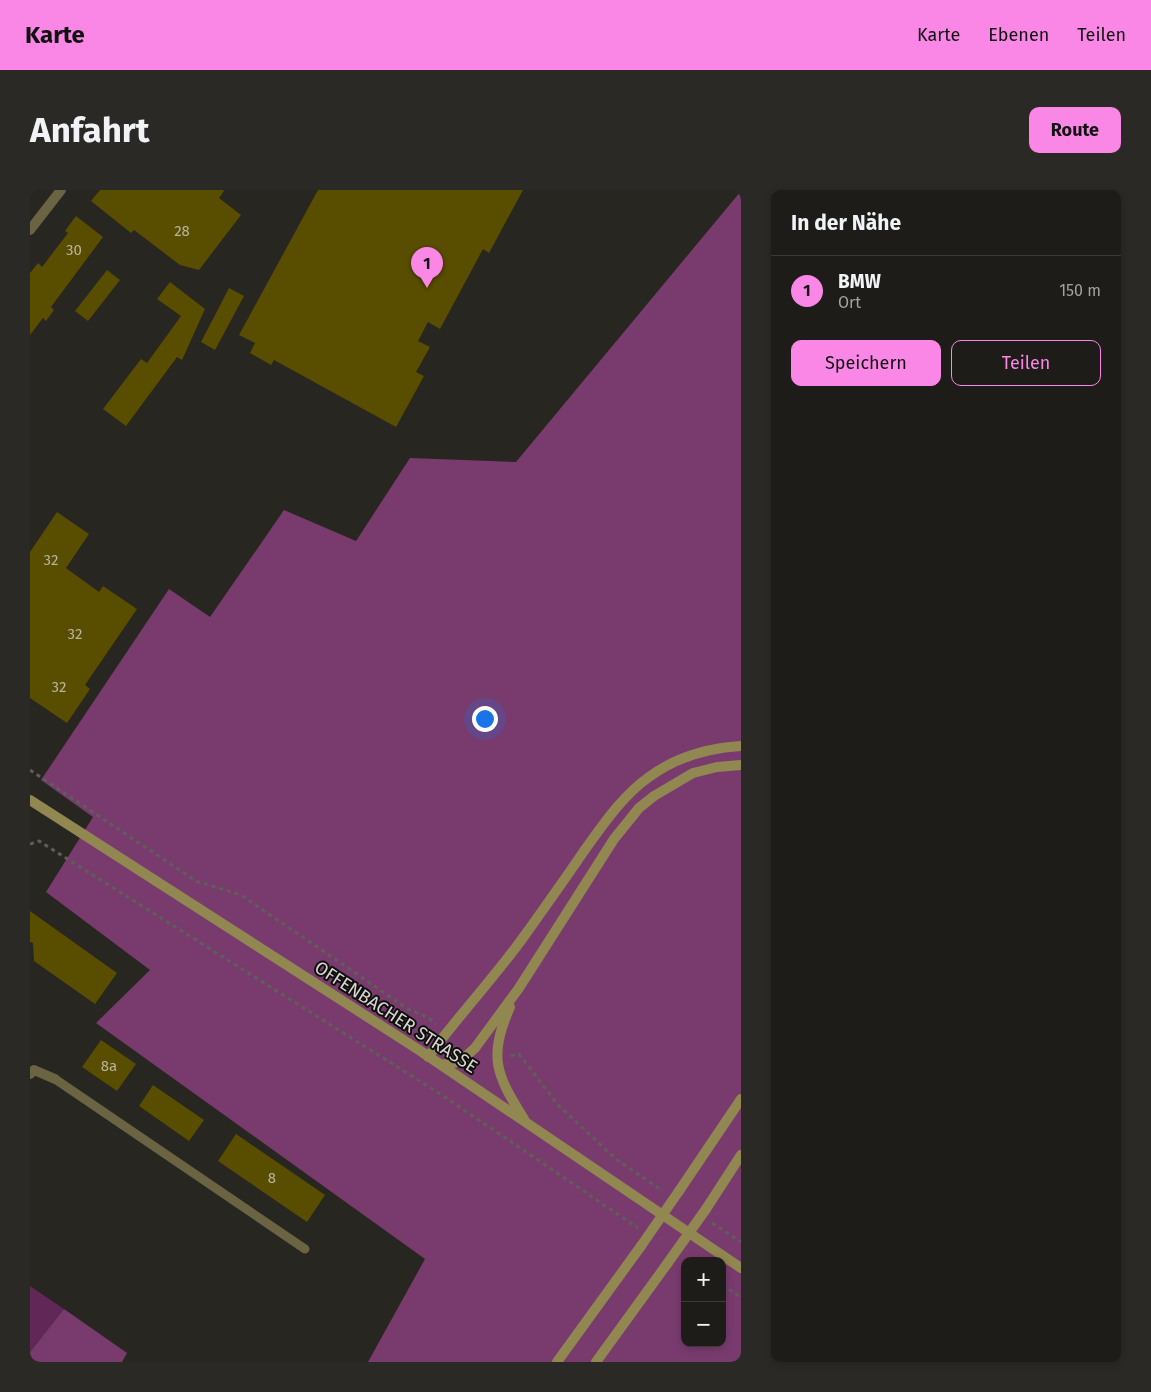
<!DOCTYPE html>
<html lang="de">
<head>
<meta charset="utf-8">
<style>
  :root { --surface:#1d1c18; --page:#2a2925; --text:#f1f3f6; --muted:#a0a1a2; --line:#3b3a37; --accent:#fa87e6 }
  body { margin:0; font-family:"Fira Sans",sans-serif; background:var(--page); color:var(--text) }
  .controls { position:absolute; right:15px; bottom:15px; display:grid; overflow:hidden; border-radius:10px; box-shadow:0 2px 8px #0003 }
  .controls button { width:45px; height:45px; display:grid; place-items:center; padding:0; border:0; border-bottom:1px solid var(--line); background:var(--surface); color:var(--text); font:25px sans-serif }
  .you { position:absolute; left:454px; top:528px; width:18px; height:18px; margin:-12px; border:4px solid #fff; border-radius:50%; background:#1a73e8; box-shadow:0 0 0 8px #1a73e833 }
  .badge { display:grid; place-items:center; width:32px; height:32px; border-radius:50%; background:var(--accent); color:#111; font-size:16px; font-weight:700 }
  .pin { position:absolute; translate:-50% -41px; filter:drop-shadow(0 1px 2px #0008) }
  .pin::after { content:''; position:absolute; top:26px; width:18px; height:15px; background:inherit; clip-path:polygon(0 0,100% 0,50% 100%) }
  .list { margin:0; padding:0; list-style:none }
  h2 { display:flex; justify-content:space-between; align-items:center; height:65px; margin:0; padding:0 20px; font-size:21px }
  h2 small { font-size:16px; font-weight:400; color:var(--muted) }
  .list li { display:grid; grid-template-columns:32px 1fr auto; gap:15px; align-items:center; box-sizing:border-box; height:70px; padding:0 20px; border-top:1px solid var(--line) }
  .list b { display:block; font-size:19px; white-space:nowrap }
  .list p { margin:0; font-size:16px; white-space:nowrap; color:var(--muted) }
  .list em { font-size:16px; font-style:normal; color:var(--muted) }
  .actions { display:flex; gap:10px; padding:15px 20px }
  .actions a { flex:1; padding:11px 0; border:1px solid var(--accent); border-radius:10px; text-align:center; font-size:18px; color:var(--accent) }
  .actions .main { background:var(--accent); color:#111 }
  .map { position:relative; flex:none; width:711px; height:1172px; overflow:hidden; border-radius:10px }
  header { display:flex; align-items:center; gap:30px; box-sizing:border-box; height:70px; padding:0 25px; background:var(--accent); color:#111 }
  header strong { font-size:24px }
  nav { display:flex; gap:28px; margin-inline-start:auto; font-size:18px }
  .intro { display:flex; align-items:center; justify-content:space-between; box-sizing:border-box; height:120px; padding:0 30px }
  h1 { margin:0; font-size:35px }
  .button { padding:12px 22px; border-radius:10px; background:var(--accent); color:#111; font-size:18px; font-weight:700 }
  main { display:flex; gap:30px; padding:0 30px }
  aside { flex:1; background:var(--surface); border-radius:10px; box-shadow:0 2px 8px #0003 }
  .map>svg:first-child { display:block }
  .green { fill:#602757 }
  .forest { fill:#793b6e; fill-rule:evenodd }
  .building { fill:#594d00 }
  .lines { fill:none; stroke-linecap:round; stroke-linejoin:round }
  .path { stroke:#5f5e59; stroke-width:3; stroke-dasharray:4 4; stroke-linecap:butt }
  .lane { stroke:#6a6443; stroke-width:9 }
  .street { stroke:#6a6443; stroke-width:10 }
  .secondary { stroke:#918751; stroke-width:10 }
  .secondary-bridge { stroke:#918751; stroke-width:10 }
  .labels { text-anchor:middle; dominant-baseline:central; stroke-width:4; stroke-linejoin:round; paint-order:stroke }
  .number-label { font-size:15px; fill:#b8b49e }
  .street-label { font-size:18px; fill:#d7d6d2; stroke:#0f0f0c }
</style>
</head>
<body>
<header>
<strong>Karte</strong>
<nav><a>Karte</a><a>Ebenen</a><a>Teilen</a></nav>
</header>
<div class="intro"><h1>Anfahrt</h1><a class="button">Route</a></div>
<main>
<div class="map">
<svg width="711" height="1172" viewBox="0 0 711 1172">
  <rect width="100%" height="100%" fill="#272620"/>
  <path class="green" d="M0,1096l34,23 -34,43z"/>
  <path class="forest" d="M711,1v1171h-373l57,-103 -329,-236 54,-53 -104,-78 47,-75 -52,-37 128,-191 41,28 74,-107 72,31 54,-83 106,4zM655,1071h37v82h-37z
    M34,1119l63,44 -5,9h-92v-10z"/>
  <path class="building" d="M70,0h123l1,1 -5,7 22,17 -42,55 -19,-5 -46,-35 -3,3 -40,-32z
    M288,0h205l-34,63 -6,-4 -43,80 -12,-7 -10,19 12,6 -14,25 8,4 -28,51 -122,-67 -3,5 -21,-12 5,-10 -16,-8z
    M46,26l27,21 -52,70 3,3 -8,11 -3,-3 -13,17v-62l8,-10 4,4 26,-34 -3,-2z
    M77,80l13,10 -32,41 -13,-10z
    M140,92l35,27 -23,51 -5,-3 -51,69 -23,-17 38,-50 6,4 34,-47 -24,-17z
    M199,98l15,8 -29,54 -14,-8z
    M27,322l32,22 -23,34 33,24 4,-6 34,23 -52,76 5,4 -23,34 -37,-25v-146z
    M0,721l87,62 -22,31 -61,-43 -1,-18 -3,-1z
    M71,850l35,24 -19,27 -35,-24z
    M123,895l51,35 -15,21 -50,-35z
    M206,944l89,61 -18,27 -89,-61z"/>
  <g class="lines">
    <path class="path" d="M0,580l166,111 45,14 167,114 21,9 7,6
      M0,654l9,-3 406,256 193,131
      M481,866l8,-2 38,50 60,56 46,31
      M682,1033l29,19
      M692,1095l19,12"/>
    <path class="lane" d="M25,889l250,170"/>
    <path class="street" d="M0,40l31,-40
      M0,884l4,-4 21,9"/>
    <path class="secondary" d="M0,610l389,250 322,218
      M480,817c-22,51 -14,67 14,112
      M398,867c31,-42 67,-80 97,-122 20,-28 40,-56 59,-84 19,-26 38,-55 65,-74 27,-20 59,-29 92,-31
      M411,875l16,-3 8,-5 10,-9 44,-60 95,-149 25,-31 15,-12 39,-23 24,-6 24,-2
      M649,1001l62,-92
      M676,1019l35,-54
      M527,1172l84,-116
      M566,1172l71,-98"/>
    <path class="secondary-bridge" d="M611,1056l38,-55
      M637,1074l39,-55"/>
  </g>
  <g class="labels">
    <g class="number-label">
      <text x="152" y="41">28</text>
      <text x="44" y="60">30</text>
      <text x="21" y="370">32</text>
      <text x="45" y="444">32</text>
      <text x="29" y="497">32</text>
      <text x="79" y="876">8a</text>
      <text x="242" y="988">8</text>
    </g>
    <g class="street-label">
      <text transform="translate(366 827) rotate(33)">OFFENBACHER STRASSE</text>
    </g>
  </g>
</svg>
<div class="controls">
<button>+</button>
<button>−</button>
</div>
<div class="you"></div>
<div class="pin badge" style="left:397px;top:98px">1</div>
</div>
<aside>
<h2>In der Nähe<small></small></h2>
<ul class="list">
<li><span class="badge">1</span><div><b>BMW</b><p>Ort</p></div><em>150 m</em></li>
</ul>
<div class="actions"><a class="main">Speichern</a><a>Teilen</a></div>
</aside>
</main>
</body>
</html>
